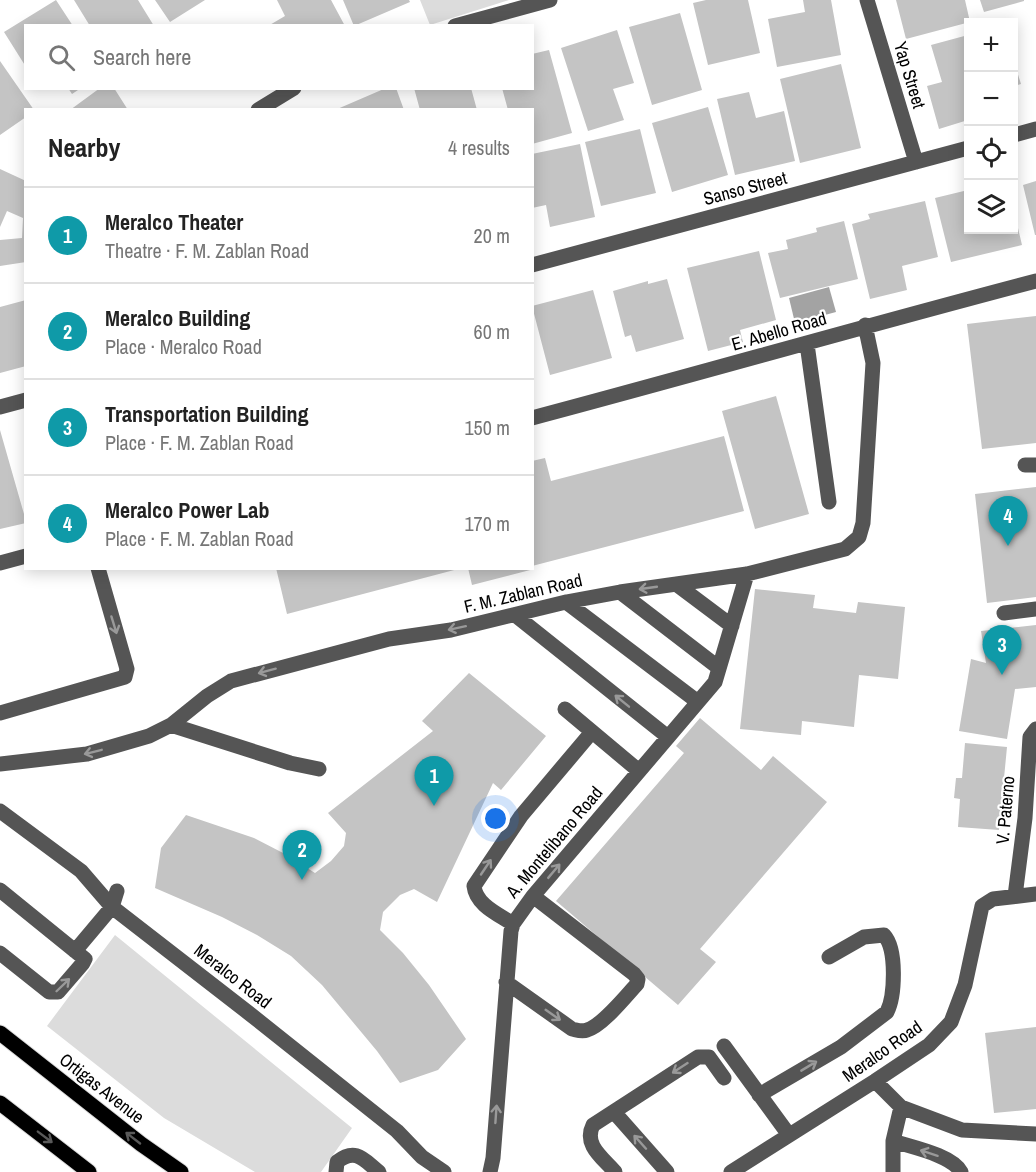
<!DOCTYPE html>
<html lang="en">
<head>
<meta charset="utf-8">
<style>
  :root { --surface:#fff; --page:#f6f6f6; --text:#222; --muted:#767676; --line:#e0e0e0; --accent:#000 }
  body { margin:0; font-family:"Archivo Narrow",sans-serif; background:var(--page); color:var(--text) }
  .controls { position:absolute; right:18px; top:18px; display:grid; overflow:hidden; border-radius:0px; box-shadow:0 3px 15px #0003 }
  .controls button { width:54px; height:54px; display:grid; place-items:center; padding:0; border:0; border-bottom:2px solid var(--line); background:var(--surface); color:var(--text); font:30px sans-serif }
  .you { position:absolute; left:496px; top:819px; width:21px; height:21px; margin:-15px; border:4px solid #fff; border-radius:50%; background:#1a73e8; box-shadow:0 0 0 9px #1a73e833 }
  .badge { display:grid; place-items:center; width:39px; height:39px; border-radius:50%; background:var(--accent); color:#fff; font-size:20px; font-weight:700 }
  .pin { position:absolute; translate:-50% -50px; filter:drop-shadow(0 2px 3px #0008) }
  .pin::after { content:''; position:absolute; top:32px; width:21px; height:18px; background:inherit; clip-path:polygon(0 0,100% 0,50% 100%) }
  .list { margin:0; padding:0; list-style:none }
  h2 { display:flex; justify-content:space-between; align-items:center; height:78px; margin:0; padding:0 24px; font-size:26px }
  h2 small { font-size:20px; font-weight:400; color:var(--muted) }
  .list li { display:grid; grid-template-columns:39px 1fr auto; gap:18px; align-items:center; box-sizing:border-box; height:96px; padding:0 24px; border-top:2px solid var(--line) }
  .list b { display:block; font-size:22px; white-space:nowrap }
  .list p { margin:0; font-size:20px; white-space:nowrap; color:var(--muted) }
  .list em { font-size:20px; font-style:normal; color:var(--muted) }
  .icon { flex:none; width:33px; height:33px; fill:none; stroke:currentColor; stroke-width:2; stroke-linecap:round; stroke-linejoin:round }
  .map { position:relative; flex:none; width:1036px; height:1172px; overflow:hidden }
  .search { position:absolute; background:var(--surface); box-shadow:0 3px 15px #0003; left:24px; top:24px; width:510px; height:66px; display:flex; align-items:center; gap:15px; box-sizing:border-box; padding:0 21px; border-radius:0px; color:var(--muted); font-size:22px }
  .panel { position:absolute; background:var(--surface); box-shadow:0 3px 15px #0003; left:24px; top:108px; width:510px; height:462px; border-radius:0px }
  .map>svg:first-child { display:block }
  .green { fill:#dcdcdc }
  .water { fill:#a3a3a3 }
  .building { fill:#c4c4c4 }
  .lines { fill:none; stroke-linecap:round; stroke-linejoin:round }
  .major-casing { stroke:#dbdbdb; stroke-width:17 }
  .minor { stroke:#555; stroke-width:15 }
  .major { stroke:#000; stroke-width:15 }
  .oneway { stroke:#999 }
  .oneway2 { stroke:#595959 }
  .labels { text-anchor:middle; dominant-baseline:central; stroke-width:4.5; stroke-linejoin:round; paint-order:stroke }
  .street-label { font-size:18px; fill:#000; stroke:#fff }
</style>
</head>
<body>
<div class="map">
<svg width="1036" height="1172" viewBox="0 0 1036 1172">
  <rect width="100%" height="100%" fill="#fff"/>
  <path class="green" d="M420,0h89l-79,25z
    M115,935l237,193 -31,44h-66l-91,-54 -117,-92z"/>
  <path class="water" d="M829,287l7,25 -41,11 -6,-25z"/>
  <path class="building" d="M56,0l17,26h-47v41l-22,-35z
    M74,0h64l16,26h-64z
    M155,0h50l-35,22z
    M277,0h54l14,26h-77l17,-10z
    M343,0h66l1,2 -56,24z
    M706,0h42l12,53 -52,12 -15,-62z
    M803,0h28l10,55 -64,12 -9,-48 37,-7z
    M896,0h69l5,22 -64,17z
    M980,0h44v1l-40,11z
    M680,13l22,77 -50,15 -23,-78z
    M617,30l17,53 -21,6 11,31 -36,11 -27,-83z
    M968,35v85l-29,9 -12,-43 15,-4 -11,-37z
    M549,50l23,83 -40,11v-34h-24l-6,-22h30v-34z
    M0,61l34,49h-8v7l-26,18z
    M1014,62l7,22 -7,2z
    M841,64l20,84 -61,15 -20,-84z
    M68,88h13l-9,6z
    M100,88h14l14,22h-58z
    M386,88h10l8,22h-69z
    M414,88h57l6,22h-57z
    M749,92l7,26 28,-7 11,50 -60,14 -18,-76z
    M708,107l20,68 -56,17 -20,-69z
    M640,129l16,64 -55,13 -16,-64z
    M580,144l15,73 -45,10 -4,-22 -14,3v-54z
    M0,169l26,12v81l-26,4v-26l22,-2 1,-20 -16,-7 -7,16z
    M1036,181v54h-1l-12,-50z
    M968,190v40h46v-19l8,34 -71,17 -16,-64z
    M925,201l13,56 -36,9 5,24 -37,9 -18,-75 18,-5 -2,-5z
    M844,221l14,58 -78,19 -12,-45 20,-4 -2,-9 31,-8 -1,-4z
    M759,251l17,69 -36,10 3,12 -35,9 -21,-83z
    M667,279l17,60 -48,13 -5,-17 -6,2 -12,-46 35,-10v3z
    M593,290l19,68 -62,17 -18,-69z
    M26,300v66l-26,7v-66z
    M1036,316v127l-54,6 -15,-125z
    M776,396l33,118 -54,15 -33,-118z
    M0,430l26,91v2l-26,6z
    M724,436l20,75 -212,55v-105l13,-3 6,23z
    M1036,487v110l-49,6 -12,-109z
    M276,568h182v1l-171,45z
    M468,568h65l1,1 -62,16z
    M755,589l60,6 -2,13 43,5 2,-11 47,5 -7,72 -39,-4 -5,52 -52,-6 -1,14 -61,-6z
    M1036,625v62l-21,2 -8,50 -48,-8 12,-72 15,4 -5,-32z
    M469,673l77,63 -45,54 -8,-7 -56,119 -23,-13 -14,6 -17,17 -3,18 23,23 26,32 37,54 -28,31 -38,13 -23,-32 -55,-66 -31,-29 -34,-21 -35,-18 -67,-29 6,-40 25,-33 68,23 31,16 30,19 16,-12 13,-15 2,-13 -18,-20 105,-82 -11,-10z
    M700,718l61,52 12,-14 54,46 -127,147 16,13 -38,43 -122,-104 128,-148 -8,-7z
    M965,743l42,4 -8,83 -41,-3 2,-28 -6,-1 2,-20h6z
    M1036,1027v82l-42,4 -9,-80z"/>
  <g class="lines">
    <defs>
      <path id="major" d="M0,1033l141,111 40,28
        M0,1103l89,69"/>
    </defs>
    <use href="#major" class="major-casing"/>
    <path class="minor" d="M867,0l49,162
      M455,26l95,-26
      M258,110l36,-22
      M1014,135l22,-6
      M532,265l436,-117
      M807,344l22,158
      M0,407l26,-7
      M532,418c169,-45 336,-93 504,-137
      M1025,465h11
      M0,563l26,-7
      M676,584l56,42
      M620,592l99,76
      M566,602l132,100
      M1004,613l32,-4
      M515,615l153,122
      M565,709l74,62
      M0,713l125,-36 2,-8 -29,-101
      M171,725l119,38 29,6
      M0,764l87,-10 62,-18 22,-11 36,-29 24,-15 158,-42 62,-9 115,-28 54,-10 127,-18 98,-25 14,-12 4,-14 10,-160 -8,-38
      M0,811l81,60 31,36 138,107 147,117 25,26 22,15
      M0,890l85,69 -2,4 -25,29h-9l-49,-39
      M1015,896l10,-78 5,-81 6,-8
      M513,924c-15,-10 -37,-19 -39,-38l47,-70 70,-83
      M75,951l37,-44 5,-16
      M506,982l66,47c5,1 10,3 15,1 15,-4 39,-34 50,-46l1,-5 -4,-5 -101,-78
      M724,1046l65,89
      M875,1081l26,26 61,23 74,4
      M759,1095l82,-48 46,-35c8,-16 10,-63 -3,-77l-20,2 -35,20
      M614,1112l53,60
      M893,1141c18,6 59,14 68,31
      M336,1172l1,-10c19,-15 27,-2 42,10
      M490,1172l3,-14 18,-227 2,-7 20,-28 182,-214 32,-108
      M615,1172c-12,-14 -32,-27 -22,-47l105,-68h11l15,21
      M731,1172l144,-91 54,-36 22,-23 14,-37 17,-79 11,-7 43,-5
      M893,1172v-31l8,-34"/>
    <use href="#major" class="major"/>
  </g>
  <defs><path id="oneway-shaft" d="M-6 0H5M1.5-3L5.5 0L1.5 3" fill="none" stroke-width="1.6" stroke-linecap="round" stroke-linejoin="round" transform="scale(1.5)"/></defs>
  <g class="oneway">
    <use href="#oneway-shaft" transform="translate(648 588) rotate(172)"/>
    <use href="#oneway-shaft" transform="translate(114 625) rotate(73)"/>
    <use href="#oneway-shaft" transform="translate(457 628) rotate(168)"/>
    <use href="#oneway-shaft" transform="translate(267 671) rotate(165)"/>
    <use href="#oneway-shaft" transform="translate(622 701) rotate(-141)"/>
    <use href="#oneway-shaft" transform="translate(93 752) rotate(166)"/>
    <use href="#oneway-shaft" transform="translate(486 867) rotate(-56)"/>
    <use href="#oneway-shaft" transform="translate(554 871) rotate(-50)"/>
    <use href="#oneway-shaft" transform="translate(63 985) rotate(-44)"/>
    <use href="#oneway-shaft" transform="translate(553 1015) rotate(35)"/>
    <use href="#oneway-shaft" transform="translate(809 1066) rotate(-31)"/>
    <use href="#oneway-shaft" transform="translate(680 1068) rotate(147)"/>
    <use href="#oneway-shaft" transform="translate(496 1114) rotate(-86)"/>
    <use href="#oneway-shaft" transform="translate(640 1142) rotate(-132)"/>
    <use href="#oneway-shaft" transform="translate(929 1153) rotate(-162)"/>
  </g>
  <g class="oneway2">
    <use href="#oneway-shaft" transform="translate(45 1137) rotate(37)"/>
    <use href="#oneway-shaft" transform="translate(133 1138) rotate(-142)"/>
  </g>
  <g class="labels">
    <g class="street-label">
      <text transform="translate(910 75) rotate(73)">Yap Street</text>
      <text transform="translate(745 188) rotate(-15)">Sanso Street</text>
      <text transform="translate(779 331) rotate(-16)">E. Abello Road</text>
      <text transform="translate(523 593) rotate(-13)">F. M. Zablan Road</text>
      <text transform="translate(1005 810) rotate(-85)">V. Paterno</text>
      <text transform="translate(554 842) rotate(-50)">A. Montelibano Road</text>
      <text transform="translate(233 976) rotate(38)">Meralco Road</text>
      <text transform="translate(882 1051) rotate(-35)">Meralco Road</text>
      <text transform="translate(102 1088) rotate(38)">Ortigas Avenue</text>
    </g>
  </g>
</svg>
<div class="controls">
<button>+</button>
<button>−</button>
<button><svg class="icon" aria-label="locate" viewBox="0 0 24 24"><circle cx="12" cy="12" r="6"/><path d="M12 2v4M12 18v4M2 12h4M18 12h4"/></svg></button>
<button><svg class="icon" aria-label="layers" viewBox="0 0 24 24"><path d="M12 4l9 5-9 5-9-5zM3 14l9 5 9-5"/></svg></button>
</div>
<div class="you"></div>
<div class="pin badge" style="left:434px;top:806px;background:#0f9aa8">1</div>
<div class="pin badge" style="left:302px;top:880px;background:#0f9aa8">2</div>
<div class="pin badge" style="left:1002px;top:675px;background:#0f9aa8">3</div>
<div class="pin badge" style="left:1008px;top:546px;background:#0f9aa8">4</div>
<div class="search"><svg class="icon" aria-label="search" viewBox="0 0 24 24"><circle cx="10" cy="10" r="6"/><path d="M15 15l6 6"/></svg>Search here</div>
<section class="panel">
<h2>Nearby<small>4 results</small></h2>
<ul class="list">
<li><span class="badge" style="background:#0f9aa8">1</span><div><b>Meralco Theater</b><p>Theatre · F. M. Zablan Road</p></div><em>20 m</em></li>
<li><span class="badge" style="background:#0f9aa8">2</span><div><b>Meralco Building</b><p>Place · Meralco Road</p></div><em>60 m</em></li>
<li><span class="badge" style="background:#0f9aa8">3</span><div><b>Transportation Building</b><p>Place · F. M. Zablan Road</p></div><em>150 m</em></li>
<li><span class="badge" style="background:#0f9aa8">4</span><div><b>Meralco Power Lab</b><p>Place · F. M. Zablan Road</p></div><em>170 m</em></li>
</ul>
</section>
</div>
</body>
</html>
